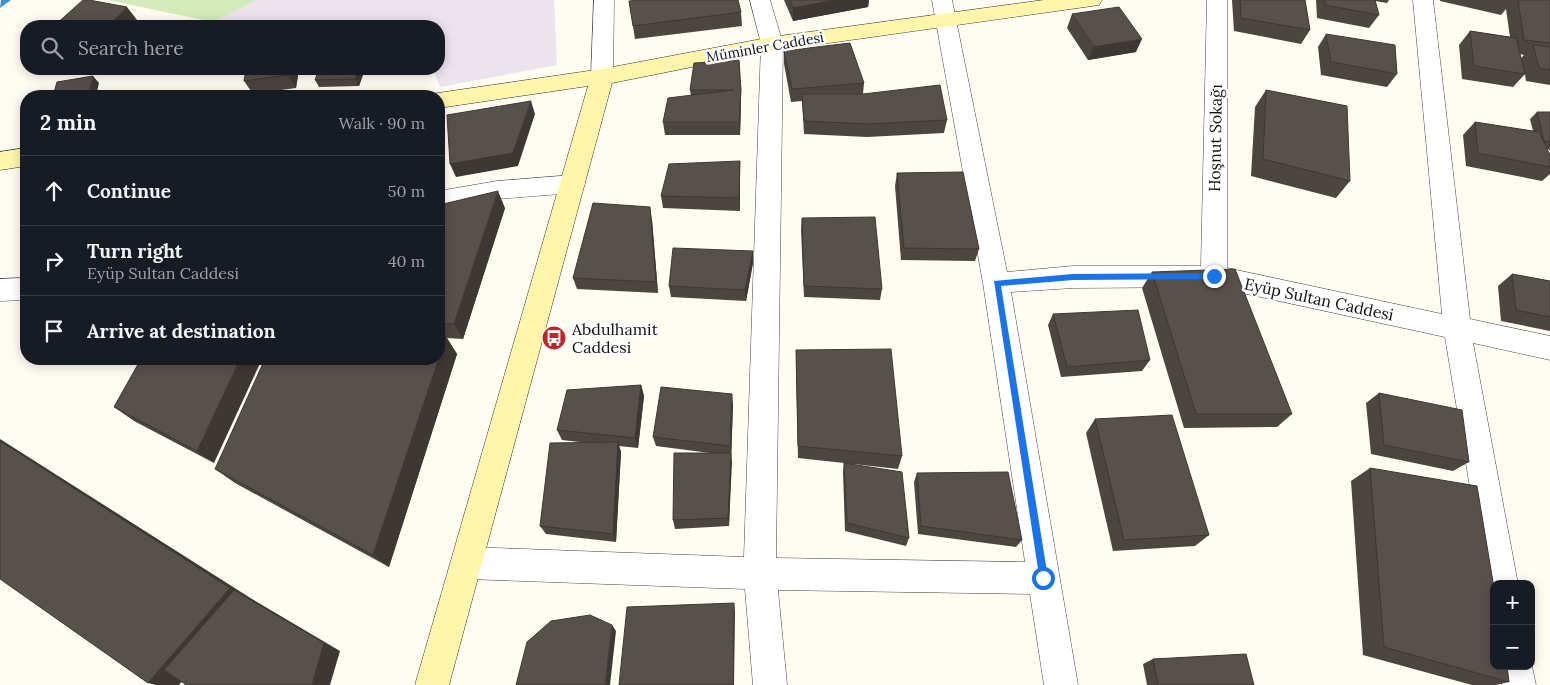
<!DOCTYPE html>
<html lang="en">
<head>
<meta charset="utf-8">
<style>
  :root { --surface:#171b24; --page:#242831; --text:#f1f3f6; --muted:#9ea1a6; --line:#363941 }
  body { margin:0; font-family:Lora,serif; background:var(--page); color:var(--text) }
  .controls { position:absolute; right:15px; bottom:15px; display:grid; overflow:hidden; border-radius:10px; box-shadow:0 2px 12px #0003 }
  .controls button { width:45px; height:45px; display:grid; place-items:center; padding:0; border:0; border-bottom:1px solid var(--line); background:var(--surface); color:var(--text); font:25px sans-serif }
  .stop { position:absolute; width:15px; height:15px; margin:-11px; border:4px solid #1a73e8; border-radius:50%; background:#fff }
  .stop.end { background:#1a73e8; border-color:#fff; box-shadow:0 1px 5px #0008 }
  .list { margin:0; padding:0; list-style:none }
  h2 { display:flex; justify-content:space-between; align-items:center; height:65px; margin:0; padding:0 20px; font-size:21px }
  h2 small { font-size:16px; font-weight:400; color:var(--muted) }
  .list li { display:grid; grid-template-columns:32px 1fr auto; gap:15px; align-items:center; box-sizing:border-box; height:70px; padding:0 20px; border-top:1px solid var(--line) }
  .list b { display:block; font-size:19px; white-space:nowrap }
  .list p { margin:0; font-size:16px; white-space:nowrap; color:var(--muted) }
  .list em { font-size:16px; font-style:normal; color:var(--muted) }
  .icon { flex:none; width:28px; height:28px; fill:none; stroke:currentColor; stroke-width:2; stroke-linecap:round; stroke-linejoin:round }
  .map { position:relative; flex:none; width:1550px; height:685px; overflow:hidden }
  .search { position:absolute; background:var(--surface); box-shadow:0 2px 12px #0003; left:20px; top:20px; width:425px; height:55px; display:flex; align-items:center; gap:12px; box-sizing:border-box; padding:0 18px; border-radius:20px; color:var(--muted); font-size:19px }
  .panel { position:absolute; background:var(--surface); box-shadow:0 2px 12px #0003; left:20px; top:90px; width:425px; height:275px; border-radius:20px }
  .map>svg:first-child { display:block }
  .industrial { fill:#ece3ed }
  .green { fill:#d3eaba }
  .lines { fill:none; stroke-linecap:round; stroke-linejoin:round }
  .stream { fill:#3c93ce; fill-rule:evenodd }
  .street-casing { stroke:#424242; stroke-width:1 }
  .secondary-casing { stroke:#313131; stroke-width:1 }
  .street { fill:#fff; fill-rule:evenodd }
  .secondary { fill:#fff6ac; fill-rule:evenodd }
  .wall { fill:#4c4540; fill-rule:evenodd }
  .shaded-wall { fill:#3e3834 }
  .building { fill:#58504b; stroke:#3e3834 }
  .route { fill:#1a73e8 }
  .labels { text-anchor:middle; dominant-baseline:central; stroke-width:5; stroke-linejoin:round; paint-order:stroke }
  .far-street-label { font-size:14px; fill:#0f0f0f; stroke:#fff }
  .street-label { font-size:16px; fill:#0f0f0f; stroke:#fff }
  .poi-label { font-size:16px; fill:#0f0f0f; stroke:#fff; text-anchor:start }
</style>
</head>
<body>
<div class="map">
<svg width="1550" height="685" viewBox="0 0 1550 685">
  <rect width="100%" height="100%" fill="#fffcf1"/>
  <path class="industrial" d="M257,0h297l3,65 -117,22 -7,-18h6v-43h-207l-19,-4z"/>
  <path class="green" d="M108,0h149l-44,22z"/>
  <g class="lines">
    <path class="stream" d="M1,0h10l-11,8z"/>
    <defs>
      <path id="street" d="M594,0h20l-1,77 -3,5 -8,3 -8,-3 -3,-5z
        M750,0h20l13,44 -7,514 249,4 -42,-279 -51,-283h20l55,272 66,-6h128l6,-266h20v268l215,46 -29,-314h20l37,319 80,17v24l-77,-17 45,241h-24v13l-3,-2 -5,-11 -41,-247 -231,-50 -141,1 -62,4 67,393h-34l-14,-91 -252,-4 9,95h-34l-8,-96 -278,-10 -11,-5 -5,-11 5,-11 11,-5 277,10 17,-513z
        M573,175l9,3 3,6 -3,6 -9,3 -76,6 -58,10v-18l58,-10z
        M26,278v22l-26,1v-22z
        M1531,662l5,23h-34l-3,-19h32z"/>
      <path id="secondary" d="M1044,0h58l-3,5 -7,1 -320,45 -160,32 -163,602h-34l173,-599 -149,22v-12h-9l1,-2 171,-25 170,-32z
        M26,148v18l-26,4v-18z"/>
    </defs>
    <use href="#street" class="street-casing"/>
    <use href="#secondary" class="secondary-casing"/>
    <use href="#street" class="street"/>
    <use href="#secondary" class="secondary"/>
  </g>
  <path class="wall" d="M784,0h85l-1,7 -75,14z
    M1232,0h73l5,30 -9,14 -67,-13z
    M1316,0h73l-2,3 -12,-2 4,14 -10,13 -52,-10z
    M1440,0h110v85l-24,-4 -1,-7 -12,13 -51,-8 -3,-34 11,-14 40,6 -4,-28 -5,6 -61,-14zM1520,54l4,1 -3,3z
    M629,1l112,11 1,14 -107,13z
    M1072,14l64,38 -48,8 -21,-32z
    M1326,34l71,40 -10,13 -66,-12 -3,-28z
    M784,51l80,32 -1,11 84,26 -3,13 -77,4 -63,-3 -2,-33 -11,1 -7,-38z
    M739,60l2,43 -1,32h-75l-2,-13 28,-26 -1,-6z
    M299,69l-3,19 -43,6 -9,-13z
    M365,69l-6,17 -40,1 -4,-7z
    M1266,90l84,91 -14,17 -85,-22 4,-69z
    M1537,112h13v38l-3,-1 3,6v19l-8,7 -76,-15 -3,-31 12,-13 58,9 -3,-12z
    M740,161v50l-77,-3 -2,-12z
    M897,173l82,76 -4,12 -74,-1 -6,-74z
    M439,205l66,3 -42,131 -16,-1 10,16 -68,213 -154,-84 -20,-14 224,-110z
    M802,218l80,71 -2,11 -76,-3 -3,-67z
    M652,220l6,73 -81,-4 -4,-11z
    M753,251v12l-7,38 -75,-4 -2,-11z
    M1152,272l140,142 -15,13 -93,1 -42,-140z
    M1512,274l38,7v50l-49,-10 -3,-35z
    M1053,314l97,46 -8,11 -81,6 -13,-52z
    M796,350l106,106 -4,13 -45,-5 56,74 -3,8 -61,-15 -2,-59 1,-9 -46,-5 -2,-93z
    M141,359l73,104 -80,-42 -20,-14z
    M641,385l3,11 -6,52 -19,-2 2,6 -5,90 -70,-8 -6,-8 48,-83 -26,-3 -5,-10z
    M1379,393l90,69 -16,9 -82,-17 -5,-51z
    M733,404l-4,122 -54,3 -2,-9 37,-67 -54,-7 -3,-9z
    M1095,419l114,116 -14,11 -82,5 -27,-118z
    M1370,468l139,214 -13,3h-24l-109,-30 -12,-174z
    M917,473l105,67 -6,7 -98,-13 -4,-52z
    M1153,659l101,26h-107l-4,-21z"/>
  <path class="shaded-wall" d="M836,0h33l-1,7 -75,14v-13z
    M127,7l10,13 -6,6h-24z
    M1142,39l-6,13 -48,8 6,-13z
    M289,69h10l-3,19 -8,-13z
    M359,69h6l-6,17 -4,-7z
    M93,76l6,7 -3,13h-8z
    M741,90v13l-1,32 -1,-13z
    M531,101l4,13 -17,52 -62,11 -6,-13z
    M439,107l5,31 -5,2z
    M740,161v50l-1,-13z
    M498,191l7,17 -42,131 -9,-15z
    M650,207l2,13 6,73 -2,-11z
    M753,251v12l-7,38 -1,-11z
    M446,337l11,17 -68,213 -16,-12z
    M240,359h22l-48,104 -17,-12z
    M641,385l3,11 -6,52 -3,-10z
    M732,394l1,10 -2,52 -1,-10z
    M0,439l252,160 88,52 -10,34h-18l-61,-85 -72,85h-23l-8,-2 -148,-242z
    M618,442l3,10 -5,90 -3,-8z
    M731,453l1,9 -3,64 -1,-8z
    M734,603l1,9 -1,73h-1z
    M612,625l4,6 -6,54h-5z"/>
  <path class="building" d="M83,0h6l38,7 -20,19h-53z
    M639,0h99l3,12 -108,14 -4,-25z
    M790,0h46l-43,8z
    M1240,0h65l5,30 -69,-12z
    M1325,0h50l4,15 -54,-10z
    M1518,0h32v43l-26,-3z
    M1119,7l23,32 -48,8 -22,-33z
    M1470,31l46,7 9,36 -51,-8z
    M1326,34l69,11 2,29 -66,-12z
    M850,43l14,40 -72,6 -8,-38z
    M1533,45l17,2v23l-11,-2z
    M739,60l2,30 -2,32h-76l5,-24 66,-8h-44l4,-27z
    M246,69h43l-1,6 -44,6z
    M319,69h40l-4,10 -40,1z
    M93,76l-5,20h-35l4,-14z
    M940,85l7,35 -79,4 -64,-3 -2,-27h61z
    M1266,90l81,16 3,75 -87,-22z
    M531,101l-18,52 -63,11 -3,-49z
    M1537,112h13v30l-6,-1z
    M1475,122l64,10 11,23v12l-72,-14z
    M740,161l-1,37 -78,-2 8,-32z
    M963,172l16,77 -75,-1 -7,-75z
    M498,191l-44,133 -15,-1v-118z
    M593,203l57,4 6,75 -83,-4z
    M875,217l7,72 -78,-3 -2,-68z
    M673,248l80,3 -8,39 -76,-4z
    M1235,269l57,145h-96l-44,-142z
    M1512,274l38,7v36l-34,-7z
    M1138,310l12,50 -83,7 -14,-53z
    M439,336l7,1 -73,218 -158,-86 50,-110h174z
    M891,349l11,107 -104,-10 -2,-96z
    M141,359h99l-43,92 -83,-44z
    M641,385l-6,53 -78,-8 10,-40z
    M661,387l71,7 -2,52 -77,-9z
    M1379,393l83,17 7,52 -85,-17z
    M1172,415l37,120 -85,5 -29,-121z
    M0,441l230,147 -82,95 -148,-104z
    M618,442l-5,92 -73,-8 10,-83z
    M674,453h57l-3,65 -55,2z
    M844,463l58,9 7,66 -62,-15z
    M1370,468l107,18 17,102v78h13l2,16 -125,-35z
    M1008,472l14,68 -101,-14 -4,-53z
    M234,590l90,53 -12,42h-127v-1l-21,-14z
    M734,603l-1,82h-114l8,-78z
    M590,615l22,10 -7,60h-89l11,-43 24,-21z
    M1246,654l8,31h-96l-5,-26z"/>
  <path class="route" d="M1214,273l3,3 -3,3 -141,1 -72,6 47,292 -1,4h-7l-46,-301 79,-7z"/>
  <defs>
    <symbol id="bus-disc" viewBox="-11 -11 22 22"><circle r="9.5" fill="#c0252c" stroke="#fff"/><path d="M-5-6H5V4H4V6H2V4H-2V6H-4V4H-5ZM-3.5-4V0h7V-4ZM-3.5 1.2v1.5H-2V1.2ZM2 1.2v1.5H3.5V1.2Z" fill="#fff"/></symbol>
  </defs>
  <g fill-rule="evenodd">
    <use href="#bus-disc" x="540" y="324" width="28" height="28"/>
  </g>
  <g class="labels">
    <g class="far-street-label">
      <text transform="translate(765 47) rotate(-10)">Müminler Caddesi</text>
    </g>
    <g class="street-label">
      <text transform="translate(1215 138) rotate(-89)">Hoşnut Sokağı</text>
      <text transform="translate(1319 299) rotate(12)">Eyüp Sultan Caddesi</text>
    </g>
    <g class="poi-label">
      <text x="572" y="329">Abdulhamit<tspan x="572" dy="18">Caddesi</tspan></text>
    </g>
  </g>
</svg>
<div class="controls">
<button>+</button>
<button>−</button>
</div>
<div class="stop" style="left:1043px;top:578px"></div>
<div class="stop end" style="left:1214px;top:276px"></div>
<div class="search"><svg class="icon" aria-label="search" viewBox="0 0 24 24"><circle cx="10" cy="10" r="6"/><path d="M15 15l6 6"/></svg>Search here</div>
<section class="panel">
<h2>2 min<small>Walk · 90 m</small></h2>
<ul class="list">
<li><svg class="icon" aria-label="ahead" viewBox="0 0 24 24"><path d="M12 20V5M6 11l6-6 6 6"/></svg><div><b>Continue</b></div><em>50 m</em></li>
<li><svg class="icon" aria-label="right" viewBox="0 0 24 24"><path d="M7 20v-9h11M14 6l5 5-5 5"/></svg><div><b>Turn right</b><p>Eyüp Sultan Caddesi</p></div><em>40 m</em></li>
<li><svg class="icon" aria-label="arrive" viewBox="0 0 24 24"><path d="M6 21V4h12l-3 4 3 4H6"/></svg><div><b>Arrive at destination</b></div></li>
</ul>
</section>
</div>
</body>
</html>
